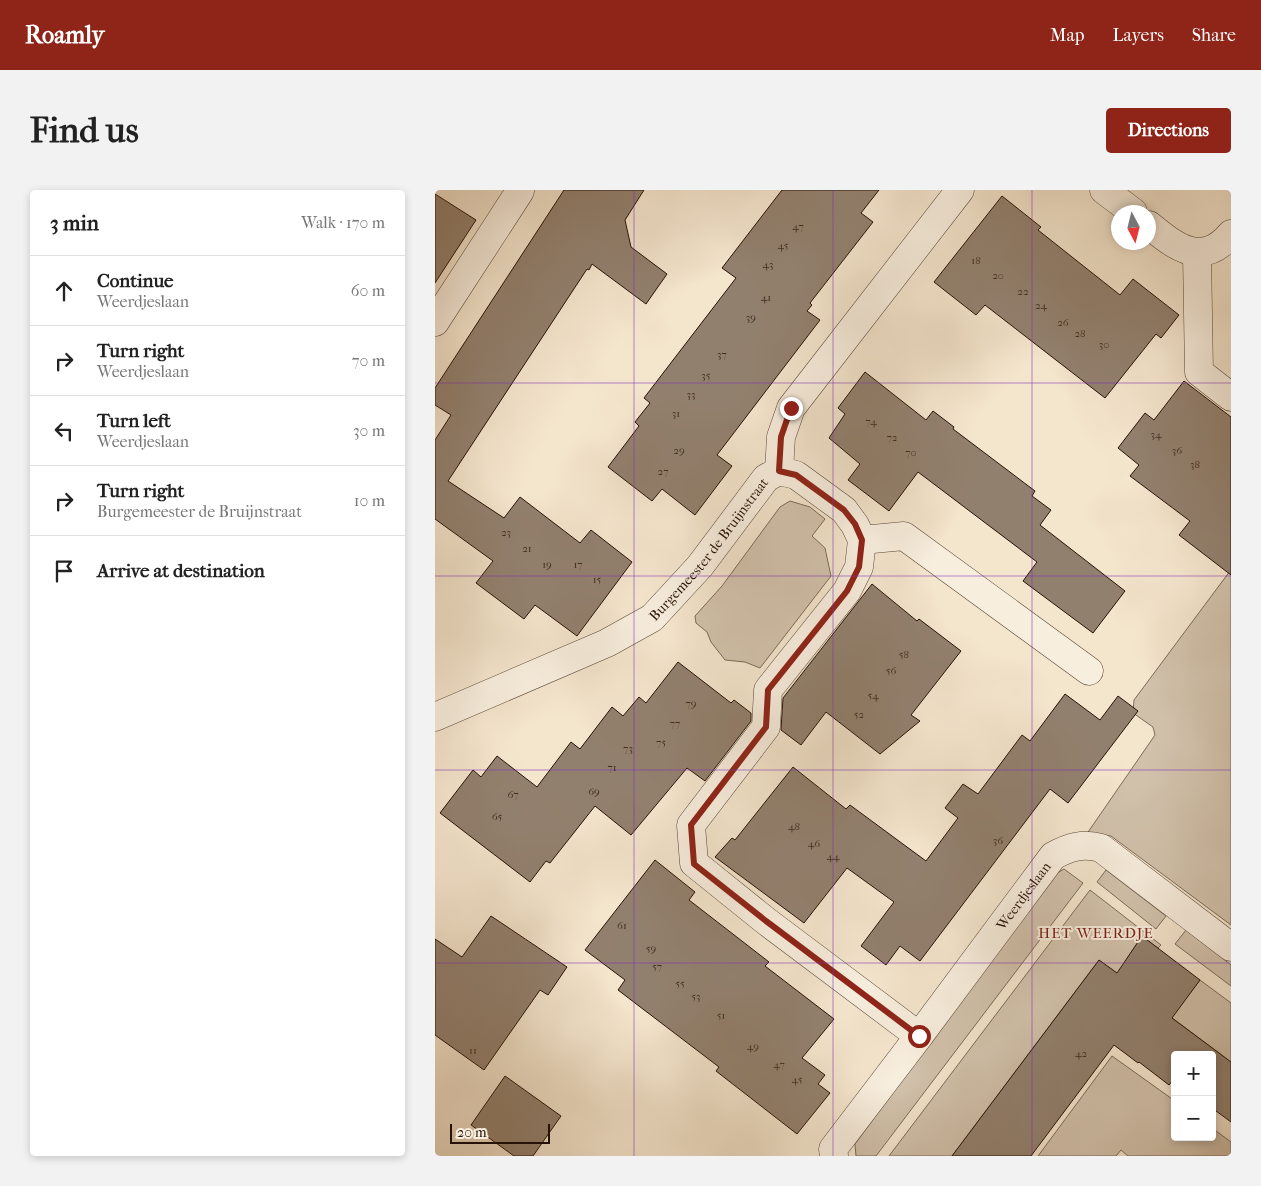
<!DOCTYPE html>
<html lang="en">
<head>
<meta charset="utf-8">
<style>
  :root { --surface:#fff; --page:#f2f2f2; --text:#222; --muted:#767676; --line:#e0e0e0; --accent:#8f2418 }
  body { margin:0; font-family:"IM FELL French Canon",serif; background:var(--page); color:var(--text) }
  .controls { position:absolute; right:15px; bottom:15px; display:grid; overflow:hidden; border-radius:5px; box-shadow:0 2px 8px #0003 }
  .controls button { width:45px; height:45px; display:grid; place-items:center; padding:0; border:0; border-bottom:1px solid var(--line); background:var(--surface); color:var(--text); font:25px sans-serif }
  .compass { position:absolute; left:676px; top:15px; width:45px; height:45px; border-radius:50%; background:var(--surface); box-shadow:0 2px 8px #0003; rotate:173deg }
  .scale { position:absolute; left:15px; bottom:12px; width:100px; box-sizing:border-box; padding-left:5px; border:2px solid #271207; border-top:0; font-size:14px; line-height:18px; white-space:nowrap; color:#271207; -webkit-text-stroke:4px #f8eede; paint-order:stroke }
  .stop { position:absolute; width:15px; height:15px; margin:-11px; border:4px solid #8f2418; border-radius:50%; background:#fff }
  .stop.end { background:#8f2418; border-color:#fff; box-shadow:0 1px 5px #0008 }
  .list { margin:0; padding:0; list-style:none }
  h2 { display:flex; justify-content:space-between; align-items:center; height:65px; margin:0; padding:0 20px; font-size:21px }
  h2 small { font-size:16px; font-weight:400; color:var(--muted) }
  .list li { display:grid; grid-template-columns:32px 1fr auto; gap:15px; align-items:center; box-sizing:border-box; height:70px; padding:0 20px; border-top:1px solid var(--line) }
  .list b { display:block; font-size:19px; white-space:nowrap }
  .list p { margin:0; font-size:16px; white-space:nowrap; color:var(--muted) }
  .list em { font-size:16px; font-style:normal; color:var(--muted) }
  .icon { flex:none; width:28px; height:28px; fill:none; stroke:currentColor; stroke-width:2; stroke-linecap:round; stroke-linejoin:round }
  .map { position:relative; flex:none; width:796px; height:966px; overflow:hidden; border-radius:5px }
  header { display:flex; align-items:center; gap:30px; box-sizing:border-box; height:70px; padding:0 25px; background:var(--accent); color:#fff }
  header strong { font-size:24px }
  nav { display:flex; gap:28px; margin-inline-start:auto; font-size:18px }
  .intro { display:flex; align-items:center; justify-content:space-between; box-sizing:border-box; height:120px; padding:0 30px }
  h1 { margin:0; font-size:35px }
  .button { padding:12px 22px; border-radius:5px; background:var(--accent); color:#fff; font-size:18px; font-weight:700 }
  main { display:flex; gap:30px; padding:0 30px }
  aside { flex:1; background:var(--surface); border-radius:5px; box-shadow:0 2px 8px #0003 }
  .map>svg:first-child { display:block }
  .green { fill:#d1c1ab; stroke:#7c6a59 }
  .building { fill:#92806e; stroke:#271207 }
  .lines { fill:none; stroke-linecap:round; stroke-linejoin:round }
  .minor-casing { stroke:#5a4738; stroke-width:29 }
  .minor { stroke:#f8eede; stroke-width:28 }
  .route { stroke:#8f2418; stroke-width:6 }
  .grid { fill:none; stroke:#7b2cbf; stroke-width:1; stroke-opacity:0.55 }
  .labels { text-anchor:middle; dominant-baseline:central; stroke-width:4; stroke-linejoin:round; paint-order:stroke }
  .number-label { font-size:11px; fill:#422e21 }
  .street-label { font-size:14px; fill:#271207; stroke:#f8eede }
  .neighbourhood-label { font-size:15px; letter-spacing:1px; fill:#7a1f14; stroke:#f8eede }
</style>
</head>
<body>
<header>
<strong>Roamly</strong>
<nav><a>Map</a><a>Layers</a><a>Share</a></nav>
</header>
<div class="intro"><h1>Find us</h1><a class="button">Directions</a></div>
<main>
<aside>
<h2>3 min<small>Walk · 170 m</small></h2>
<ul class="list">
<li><svg class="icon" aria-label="ahead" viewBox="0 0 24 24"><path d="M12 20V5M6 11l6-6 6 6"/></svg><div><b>Continue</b><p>Weerdjeslaan</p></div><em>60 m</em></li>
<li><svg class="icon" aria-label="right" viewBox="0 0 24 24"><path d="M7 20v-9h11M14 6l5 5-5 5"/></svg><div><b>Turn right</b><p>Weerdjeslaan</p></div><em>70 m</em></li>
<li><svg class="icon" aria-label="left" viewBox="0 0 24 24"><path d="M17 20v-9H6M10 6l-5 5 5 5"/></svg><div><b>Turn left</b><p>Weerdjeslaan</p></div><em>30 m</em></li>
<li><svg class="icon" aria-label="right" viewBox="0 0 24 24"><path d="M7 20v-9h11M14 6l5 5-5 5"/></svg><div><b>Turn right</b><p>Burgemeester de Bruijnstraat</p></div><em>10 m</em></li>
<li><svg class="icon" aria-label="arrive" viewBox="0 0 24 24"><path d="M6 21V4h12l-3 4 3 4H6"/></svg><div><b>Arrive at destination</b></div></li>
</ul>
</aside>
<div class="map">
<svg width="796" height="966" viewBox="0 0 796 966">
  <rect width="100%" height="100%" fill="#f4e5cd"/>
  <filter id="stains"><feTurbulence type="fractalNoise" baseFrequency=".004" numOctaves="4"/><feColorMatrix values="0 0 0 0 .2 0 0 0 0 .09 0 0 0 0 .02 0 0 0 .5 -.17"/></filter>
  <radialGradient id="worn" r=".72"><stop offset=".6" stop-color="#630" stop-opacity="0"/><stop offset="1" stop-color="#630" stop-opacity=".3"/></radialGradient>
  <path class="green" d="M355,311l20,6 15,12 -13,17 13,12 6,28 -71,92 -15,-6 -20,-2 -14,-18 -4,-10 -11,-9 -1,-7 27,-30 58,-79z
    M795,381h1v354l-120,-89 -20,-2 -5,1 69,-100 -2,-8 -20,-14 1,-13z
    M629,679l19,14 -207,273h-20l-1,-12 199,-269z
    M671,680l60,46 -10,13 -59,-47z
    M655,700l71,55 -3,3 -16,-11 -14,20 15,12 -12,15 -32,-24 -147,196h-63z
    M751,740l45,35v21l-56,-42z
    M765,790l31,23v59l-60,-45z
    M677,866l63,45v36h37v-9l19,14v14h-103l-7,-6 -5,6h-78z"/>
  <path class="building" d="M129,0h80l-19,30 6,27 36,27 -21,30 -54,-40 -3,6 -2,-1 -139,212 56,37 16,-21 60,46 11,-13 41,32 -55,74 -42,-31 -11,14 -48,-36 17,-22 -58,-42v-79l16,-25 -16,-10v-17z
    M347,0h97l-18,23 12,9 -63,81 2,2 -5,6 13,9 -103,135 15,11 -37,49 -33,-26 -10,12 -44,-34 31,-41 -4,-4 15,-19 -6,-5 92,-120 -14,-10z
    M0,4l41,26 -41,63z
    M567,6l39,31 -3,3 82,65 13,-16 46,36 -18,23 -5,-4 -51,64 -120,-93 -9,10 -42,-33z
    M430,182l61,48 7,-9 21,16 -1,2 82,62 -3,5 19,14 -11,15 85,66 -32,42 -70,-52 14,-19 -119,-90 -29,39 -41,-31 12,-16 -31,-26 16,-24 -7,-6z
    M749,191l47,36v158l-52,-40 11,-14 -60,-45 9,-11 -21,-17 27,-35 9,7z
    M437,394l45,37 2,-2 42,32 -50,64 9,6 -40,33 -54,-42 -25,33 -20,-15 2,-32z
    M243,472l53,41 3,-3 17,13v8l-46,60 -18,-13 -56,67 -36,-29 -45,57 -4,-2 -16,21 -90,-69 33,-43 8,7 16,-21 40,31 34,-45 9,7 32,-42 11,9 16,-19 7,6z
    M630,504l35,26 18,-24 20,15 -70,92 -18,-14 -130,172 -20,-15 -14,19 -25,-19 33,-44 -47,-34 -43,55 -89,-66 17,-19 3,2 58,-73 53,42 4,-4 76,56 32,-43 -13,-10 18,-24 15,10 44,-59 8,6z
    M220,670l40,32 -6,8 80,62 -4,4 69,53 -32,39 23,17 -7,9 12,9 -33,41 -81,-63 3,-4 -101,-77 7,-10 -40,-30z
    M56,726l76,51 -19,28 -8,-5 -56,80 -49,-35v-96l27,18z
    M707,746l58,44 -28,38 59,44v60l-19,-14v-53h-37v26l-2,-1 -4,5 -30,-23 -1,1 -24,-18 -83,111h-79l147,-196 18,13z
    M70,886l56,40 -28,40h-19l-43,-31z"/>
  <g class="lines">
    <defs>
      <g id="minor">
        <path d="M669,0l29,22"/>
        <path d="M714,35c27,22 53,43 82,9"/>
        <path d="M762,63l2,119 32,25"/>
        <path d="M0,132l85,-131 -2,-1"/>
        <path id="s1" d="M344,281l17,4 48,35 11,15 7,15 -3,27 -12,24 -79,99 -2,37 -75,98 3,38 72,58 153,115 134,-180c16,-9 30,-13 48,-8l130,99"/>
        <path d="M427,350l42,-4 185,135"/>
        <path id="s2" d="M0,527l172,-74 45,-25 48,-52 66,-88 13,-7 2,-34 10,-29 169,-218"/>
        <path d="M399,966l-1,-7 86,-113"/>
      </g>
    </defs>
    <use href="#minor" class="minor-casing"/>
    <use href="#minor" class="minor"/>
  </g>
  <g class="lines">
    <path class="route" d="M356,218l-10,29 -2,34 17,4 48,35 11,14 7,16 -3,27 -12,24 -79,99 -2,37 -75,98 3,39 72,57 153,115"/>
  </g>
  <path class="grid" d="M199,0v966M398,0v966M597,0v966M0,193h796M0,386h796M0,580h796M0,773h796"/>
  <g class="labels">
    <g class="number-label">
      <text x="363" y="36">47</text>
      <text x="348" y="55">45</text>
      <text x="541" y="70">18</text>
      <text x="333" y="74">43</text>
      <text x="563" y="85">20</text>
      <text x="588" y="101">22</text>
      <text x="331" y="107">41</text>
      <text x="606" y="115">24</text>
      <text x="316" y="127">39</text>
      <text x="628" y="132">26</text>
      <text x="645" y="143">28</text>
      <text x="669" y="154">30</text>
      <text x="287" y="164">37</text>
      <text x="271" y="185">35</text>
      <text x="256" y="204">33</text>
      <text x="241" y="223">31</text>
      <text x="436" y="231">74</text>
      <text x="721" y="244">34</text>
      <text x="457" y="247">72</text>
      <text x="244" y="260">29</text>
      <text x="742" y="260">36</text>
      <text x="476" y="262">70</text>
      <text x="760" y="274">38</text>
      <text x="228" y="281">27</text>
      <text x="71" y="342">23</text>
      <text x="92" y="358">21</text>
      <text x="112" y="374">19</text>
      <text x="143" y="374">17</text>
      <text x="162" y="389">15</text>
      <text x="469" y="464">58</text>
      <text x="456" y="480">56</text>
      <text x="438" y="505">54</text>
      <text x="256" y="513">79</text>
      <text x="424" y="524">52</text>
      <text x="240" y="533">77</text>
      <text x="226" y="552">75</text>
      <text x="193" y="558">73</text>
      <text x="177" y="577">71</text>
      <text x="159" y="601">69</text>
      <text x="78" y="604">67</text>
      <text x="62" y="626">65</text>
      <text x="359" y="636">48</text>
      <text x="563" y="650">36</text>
      <text x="379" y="653">46</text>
      <text x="398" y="666">44</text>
      <text x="187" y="735">61</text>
      <text x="216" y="758">59</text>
      <text x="222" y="776">57</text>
      <text x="245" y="793">55</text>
      <text x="261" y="806">53</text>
      <text x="286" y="825">51</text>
      <text x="318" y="856">49</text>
      <text x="38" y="860">11</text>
      <text x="646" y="863">42</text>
      <text x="344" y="874">47</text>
      <text x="362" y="889">45</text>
    </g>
    <g class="street-label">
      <text stroke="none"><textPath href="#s2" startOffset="328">Burgemeester de Bruijnstraat</textPath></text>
      <text stroke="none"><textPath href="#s1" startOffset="950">Weerdjeslaan</textPath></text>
    </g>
    <g class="neighbourhood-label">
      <text x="661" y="743">HET WEERDJE</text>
    </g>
  </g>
  <rect width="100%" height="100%" filter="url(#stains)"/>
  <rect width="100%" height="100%" fill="url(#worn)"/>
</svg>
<div class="controls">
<button>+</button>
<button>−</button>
</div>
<svg class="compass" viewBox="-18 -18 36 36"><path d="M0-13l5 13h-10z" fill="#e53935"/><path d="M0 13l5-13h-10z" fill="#767676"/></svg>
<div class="scale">20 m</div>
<div class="stop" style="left:484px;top:846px"></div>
<div class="stop end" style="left:356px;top:218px"></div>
</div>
</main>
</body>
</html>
